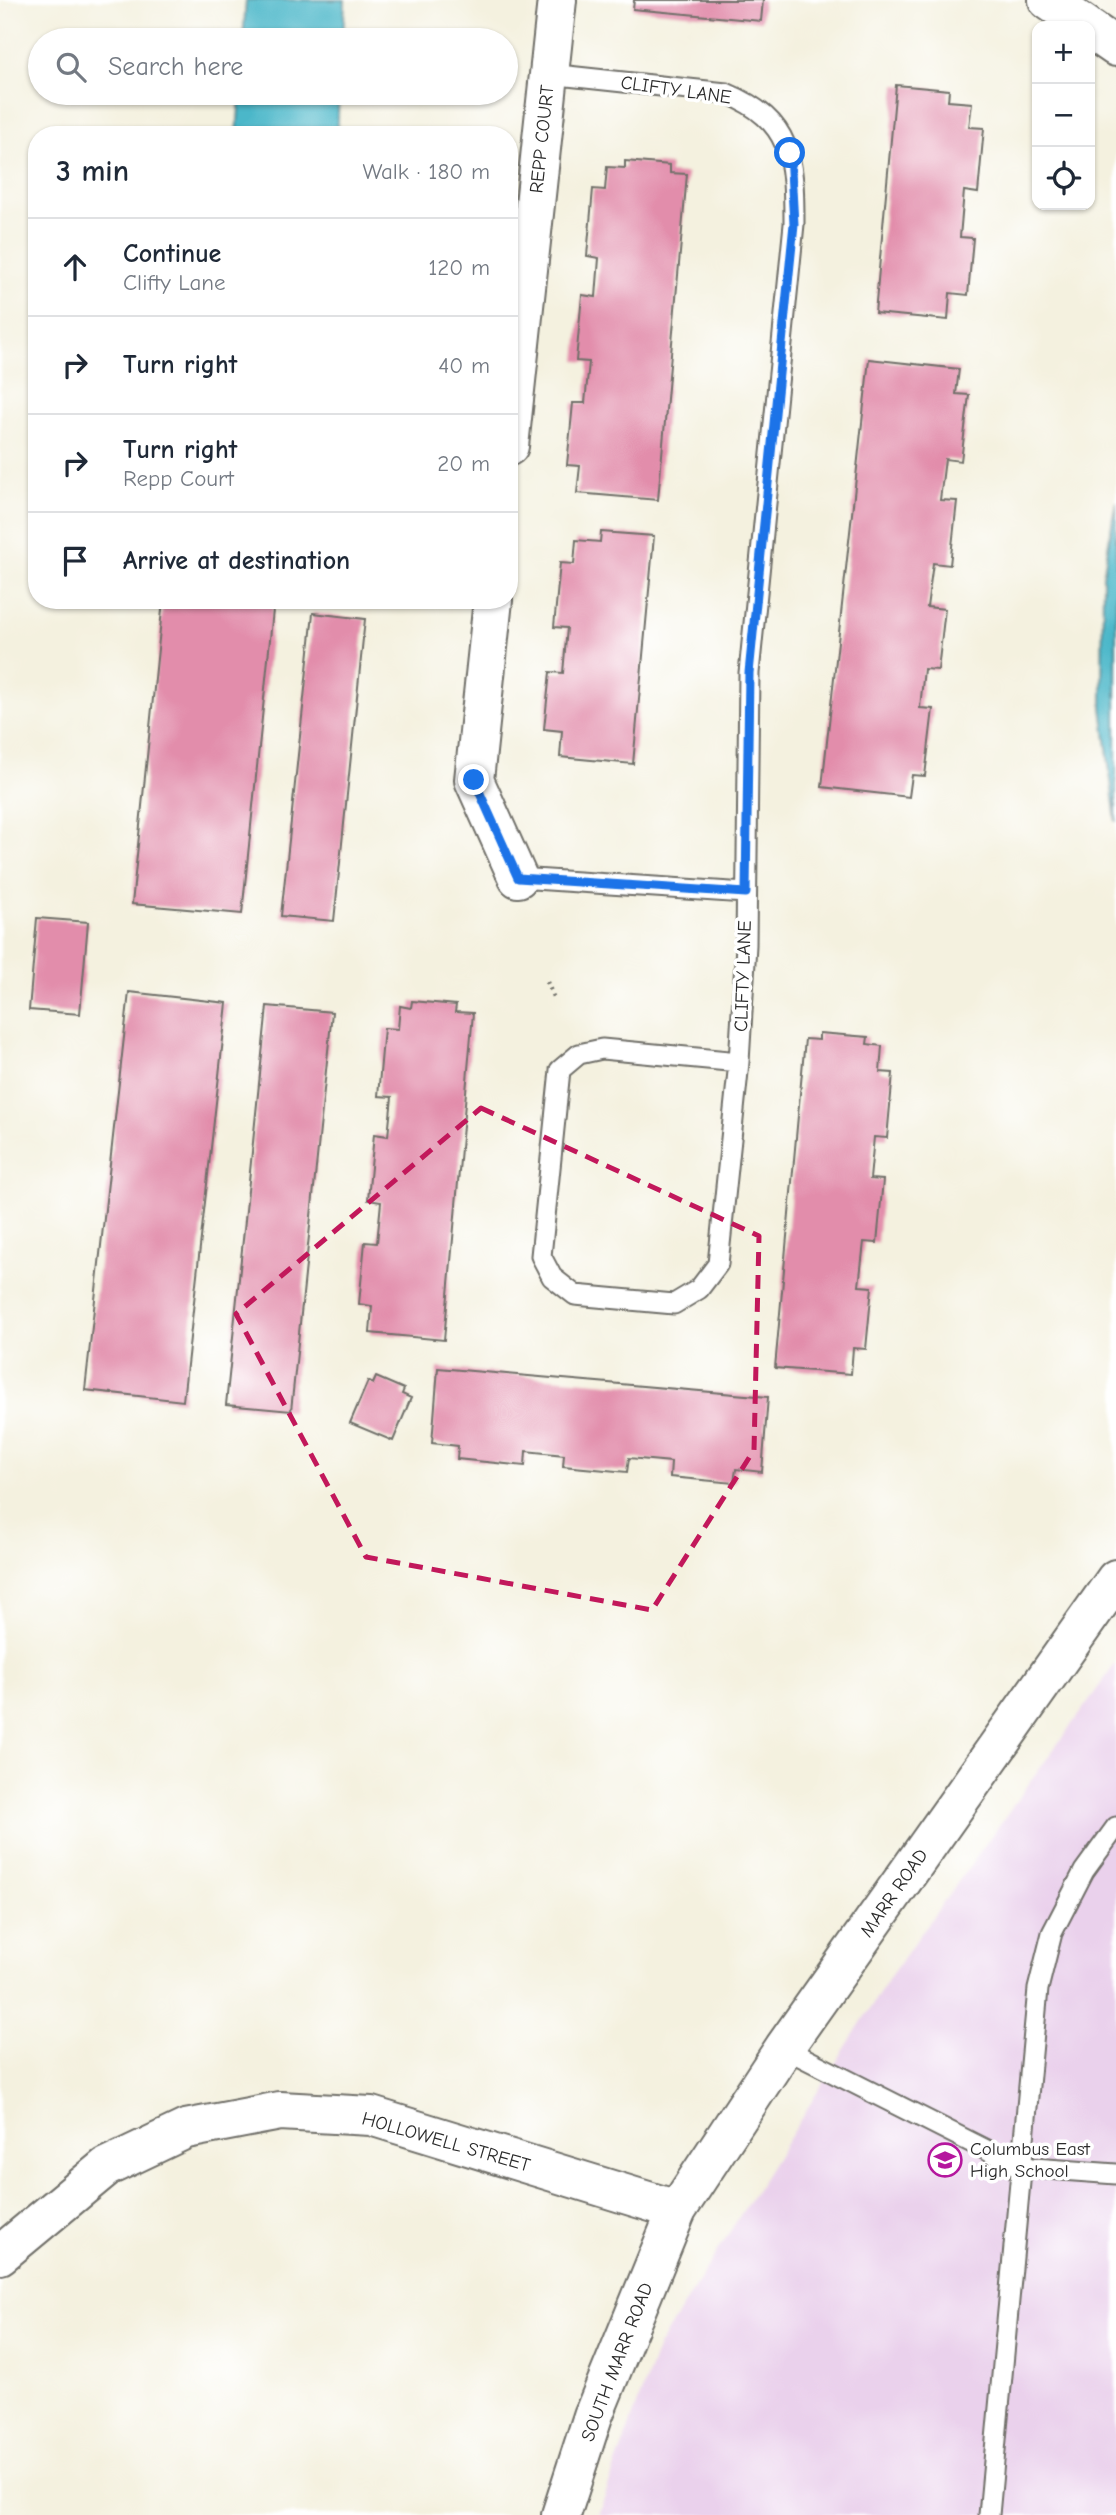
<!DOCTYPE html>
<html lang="en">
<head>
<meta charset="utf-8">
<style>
  :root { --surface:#fff; --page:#f2f2f3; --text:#1f2937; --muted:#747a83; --line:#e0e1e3 }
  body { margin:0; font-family:"Comic Neue",sans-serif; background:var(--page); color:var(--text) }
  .controls { position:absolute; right:21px; top:21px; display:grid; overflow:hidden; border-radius:14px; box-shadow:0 2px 5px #0004 }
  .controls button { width:63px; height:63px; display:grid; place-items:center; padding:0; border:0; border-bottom:2px solid var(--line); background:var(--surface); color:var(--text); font:35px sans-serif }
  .stop { position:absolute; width:21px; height:21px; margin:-16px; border:5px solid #1a73e8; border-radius:50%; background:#fff }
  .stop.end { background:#1a73e8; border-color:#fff; box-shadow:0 2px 7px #0008 }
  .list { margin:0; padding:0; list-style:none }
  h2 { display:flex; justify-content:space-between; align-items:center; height:91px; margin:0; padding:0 28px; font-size:30px }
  h2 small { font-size:23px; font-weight:400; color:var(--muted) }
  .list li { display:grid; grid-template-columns:46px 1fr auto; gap:21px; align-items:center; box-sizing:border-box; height:98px; padding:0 28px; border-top:2px solid var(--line) }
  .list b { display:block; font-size:26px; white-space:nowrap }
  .list p { margin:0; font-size:23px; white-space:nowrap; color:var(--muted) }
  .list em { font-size:23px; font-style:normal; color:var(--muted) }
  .icon { flex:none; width:38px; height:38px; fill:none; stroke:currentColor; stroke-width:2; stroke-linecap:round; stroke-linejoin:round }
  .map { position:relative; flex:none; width:1116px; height:2515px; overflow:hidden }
  .search { position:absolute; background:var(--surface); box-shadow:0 2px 5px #0004; left:28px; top:28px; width:490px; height:77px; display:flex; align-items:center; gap:18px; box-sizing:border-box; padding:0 24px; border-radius:38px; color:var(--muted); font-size:26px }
  .panel { position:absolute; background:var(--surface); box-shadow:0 2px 5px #0004; left:28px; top:126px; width:490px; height:483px; border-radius:28px }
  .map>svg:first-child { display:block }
  .built { fill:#ead1ec }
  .water { fill:#4cb7c9; stroke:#3c717a; stroke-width:2 }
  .building { fill:#e28dab }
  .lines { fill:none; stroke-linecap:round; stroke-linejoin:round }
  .lane-casing { stroke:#71706a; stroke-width:23 }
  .street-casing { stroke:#71706a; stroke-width:42 }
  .secondary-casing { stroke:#71706a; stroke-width:42 }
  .highway-casing { stroke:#71706a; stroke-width:42 }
  .path { stroke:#71706a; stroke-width:4.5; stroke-dasharray:2 5; stroke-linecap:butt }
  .lane { stroke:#fff; stroke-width:19 }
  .street { stroke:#fff; stroke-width:38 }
  .secondary { stroke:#fff; stroke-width:38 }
  .highway { stroke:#fff; stroke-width:38 }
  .route { stroke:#1a73e8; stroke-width:9 }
  .marked { fill:none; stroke:#c2185b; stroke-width:5; stroke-dasharray:14 9; stroke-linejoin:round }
  .labels { text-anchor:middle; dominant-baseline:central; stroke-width:7; stroke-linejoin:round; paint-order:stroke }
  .street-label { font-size:19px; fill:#2b2b2b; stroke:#fff }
  .poi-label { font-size:19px; fill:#2b2b2b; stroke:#fff; text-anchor:start }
</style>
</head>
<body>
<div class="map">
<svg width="1116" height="2515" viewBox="0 0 1116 2515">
  <rect width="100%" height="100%" fill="#fff"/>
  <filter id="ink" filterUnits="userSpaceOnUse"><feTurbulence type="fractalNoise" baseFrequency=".0143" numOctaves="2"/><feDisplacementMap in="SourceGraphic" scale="14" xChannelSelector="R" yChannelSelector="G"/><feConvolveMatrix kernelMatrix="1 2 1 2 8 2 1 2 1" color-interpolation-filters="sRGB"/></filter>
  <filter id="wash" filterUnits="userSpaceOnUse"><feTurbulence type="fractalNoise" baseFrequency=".00686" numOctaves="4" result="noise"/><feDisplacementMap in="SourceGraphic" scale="28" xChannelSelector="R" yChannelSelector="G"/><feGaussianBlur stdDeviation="1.57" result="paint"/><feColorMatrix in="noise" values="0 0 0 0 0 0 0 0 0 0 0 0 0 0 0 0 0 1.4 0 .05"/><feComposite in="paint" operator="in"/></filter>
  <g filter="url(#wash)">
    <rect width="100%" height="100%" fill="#f4f1df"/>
    <path class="built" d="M1116,1663v852h-518l60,-169 233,-371z"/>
    <path class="water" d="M246,0h99l-2,40h-100z
      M240,93h99l-2,42h-100z
      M1116,502v320l-14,-115 1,-131z"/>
    <g id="blocks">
      <path class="building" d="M634,0h129l-2,21 -128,-12z
        M896,85l53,5 -1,11 24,2 -3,24 15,1 -6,65 -14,-2 -4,46 13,1 -5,57 -18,-2 -2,27 -73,-7z
        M625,161l45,4v8l17,1 -29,326 -81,-7 3,-27 -13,-1 6,-62h12l4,-41 -13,-1 6,-66 14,2 3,-39 -12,-2 6,-67 12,1 2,-23 18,1z
        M869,359l90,10 -3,25 13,1 -8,66 -16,-2 -5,41 17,1 -7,64 -17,-2 -6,44 18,2 -7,61 -14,-1 -4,39 13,1 -8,67 -13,-1 -3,22 -87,-10z
        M601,532l53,4 -21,228 -73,-7 2,-26 -18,-2 6,-57 13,1 4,-45 -13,-1 6,-64 14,1 2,-24 24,2z
        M163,600h111l-32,314 -110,-10z
        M313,613l52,6 -31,302 -53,-5z
        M37,918l51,4 -8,92 -51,-4z
        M129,992l98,11 -44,398 -98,-11z
        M412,1001l44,4 -1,7 18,1 -29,327 -74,-7 2,-27 -13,-2 6,-62 12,1 4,-41 -13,-2 6,-66 14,2 4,-39 -14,-1 6,-68 14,1 2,-23 11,2z
        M267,1006l65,6 -41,399 -65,-6z
        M819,1033l49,4 -1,7 15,2 -2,26 13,1 -6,65 -13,-1 -4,42 13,1 -6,63 -13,-1 -5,44 13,1 -6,62 -13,-1 -2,26 -76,-6 30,-329 14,1z
        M438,1368l330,29 -6,75 -26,-3 -2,14 -64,-6 1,-15 -42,-4 -2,14 -64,-6 1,-11 -38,-4 -1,15 -68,-7 1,-13 -26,-3z
        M376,1377l28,12 -2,5 9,4 -18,43 -43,-18 18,-42 5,3z"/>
    </g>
  </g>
  <g filter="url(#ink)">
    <use href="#blocks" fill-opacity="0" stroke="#71706a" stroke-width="2"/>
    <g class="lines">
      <defs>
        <path id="lane" d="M549,74l177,19c67,28 68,66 68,131l-45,449 -3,272 -7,117 -21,202 -19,25 -25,15 -99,-9 -23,-18 -11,-21 19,-186 19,-16 23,-5 137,13
          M518,878l228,15
          M784,2048l236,119 96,7
          M989,2515l49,-526 14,-56 32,-62 32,-44"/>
        <path id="street" d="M509,446l48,-446
          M493,600l-19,180 44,98
          M0,2255l106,-88 80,-38 94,-18 91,5 306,94"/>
        <path id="secondary" d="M561,2515l32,-99 84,-206 107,-162 332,-469"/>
        <path id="highway" d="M1048,0l38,26
          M1090,29l26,18"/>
      </defs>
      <use href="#lane" class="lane-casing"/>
      <use href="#street" class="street-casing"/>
      <use href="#secondary" class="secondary-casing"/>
      <use href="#highway" class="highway-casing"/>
      <path class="path" d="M547,982l7,17"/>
      <use href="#lane" class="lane"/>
      <use href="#street" class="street"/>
      <use href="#secondary" class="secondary"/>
      <use href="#highway" class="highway"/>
    </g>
  </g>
  <g class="lines" filter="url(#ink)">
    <path class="route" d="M474,780l44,98 228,15 3,-220 45,-449 -4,-71"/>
  </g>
  <path class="marked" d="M481,1108l278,128 -5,214 -102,160 -286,-53 -130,-243z"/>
  <defs>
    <symbol id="school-ring" viewBox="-11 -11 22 22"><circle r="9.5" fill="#fff" stroke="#b5179e" stroke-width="1.5"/><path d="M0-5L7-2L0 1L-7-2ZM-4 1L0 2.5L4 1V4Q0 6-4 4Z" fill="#b5179e"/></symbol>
  </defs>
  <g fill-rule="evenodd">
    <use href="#school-ring" x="926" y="2141" width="38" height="38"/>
  </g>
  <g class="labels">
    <g class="street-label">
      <text transform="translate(676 90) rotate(8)">CLIFTY LANE</text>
      <text transform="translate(542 139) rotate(-84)">REPP COURT</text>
      <text transform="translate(743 976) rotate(-88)">CLIFTY LANE</text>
      <text transform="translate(894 1893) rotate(-55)">MARR ROAD</text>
      <text transform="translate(446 2142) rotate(16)">HOLLOWELL STREET</text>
      <text transform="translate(617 2362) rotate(-69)">SOUTH MARR ROAD</text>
    </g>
    <g class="poi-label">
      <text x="970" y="2149">Columbus East<tspan x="970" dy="22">High School</tspan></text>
    </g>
  </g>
</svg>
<div class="controls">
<button>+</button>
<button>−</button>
<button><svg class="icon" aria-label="locate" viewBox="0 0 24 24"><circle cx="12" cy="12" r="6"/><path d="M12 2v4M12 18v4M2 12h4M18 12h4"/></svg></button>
</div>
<div class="stop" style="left:790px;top:153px"></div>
<div class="stop end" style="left:474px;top:780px"></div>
<div class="search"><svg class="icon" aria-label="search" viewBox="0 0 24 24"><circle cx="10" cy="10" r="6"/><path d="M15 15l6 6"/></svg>Search here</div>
<section class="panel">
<h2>3 min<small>Walk · 180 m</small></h2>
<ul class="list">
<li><svg class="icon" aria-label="ahead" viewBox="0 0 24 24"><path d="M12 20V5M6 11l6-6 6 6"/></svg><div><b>Continue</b><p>Clifty Lane</p></div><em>120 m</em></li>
<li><svg class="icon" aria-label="right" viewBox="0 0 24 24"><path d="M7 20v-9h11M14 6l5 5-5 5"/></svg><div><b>Turn right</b></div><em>40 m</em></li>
<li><svg class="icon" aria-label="right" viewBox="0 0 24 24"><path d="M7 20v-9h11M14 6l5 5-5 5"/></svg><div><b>Turn right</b><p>Repp Court</p></div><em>20 m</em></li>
<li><svg class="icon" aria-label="arrive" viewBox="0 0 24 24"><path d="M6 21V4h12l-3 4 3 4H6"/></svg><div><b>Arrive at destination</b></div></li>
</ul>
</section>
</div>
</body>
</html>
